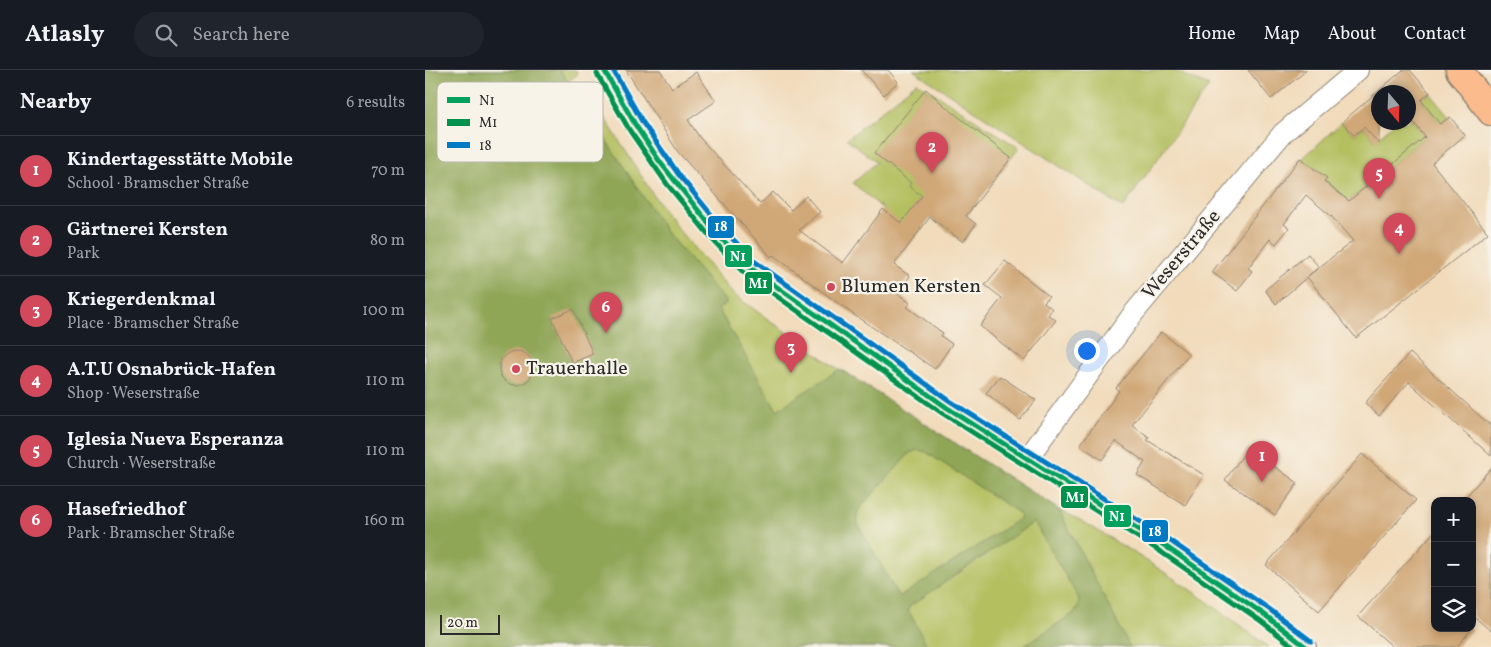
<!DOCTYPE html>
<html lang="en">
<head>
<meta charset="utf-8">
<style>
  :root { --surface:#171b24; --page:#20242c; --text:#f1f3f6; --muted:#9ea1a6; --line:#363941; --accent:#d1495b }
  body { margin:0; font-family:Vollkorn,serif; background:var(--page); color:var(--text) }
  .controls { position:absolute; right:15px; bottom:15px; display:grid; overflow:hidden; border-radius:10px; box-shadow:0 2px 8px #0003 }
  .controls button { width:45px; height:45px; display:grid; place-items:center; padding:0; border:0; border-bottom:1px solid var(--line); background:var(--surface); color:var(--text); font:25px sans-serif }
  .compass { position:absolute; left:946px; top:15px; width:45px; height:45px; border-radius:50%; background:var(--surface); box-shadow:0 2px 8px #0003; rotate:161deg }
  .scale { position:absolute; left:15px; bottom:12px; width:60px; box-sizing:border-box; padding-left:5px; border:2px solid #2b2b2b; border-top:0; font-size:14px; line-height:18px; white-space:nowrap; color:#2b2b2b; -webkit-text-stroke:4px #f7f3e8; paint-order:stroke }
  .you { position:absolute; left:661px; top:280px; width:18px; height:18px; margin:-12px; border:4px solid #fff; border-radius:50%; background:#1a73e8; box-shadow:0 0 0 8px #1a73e833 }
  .badge { display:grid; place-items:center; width:32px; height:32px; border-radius:50%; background:var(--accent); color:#fff; font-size:16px; font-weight:700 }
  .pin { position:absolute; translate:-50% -41px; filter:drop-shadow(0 1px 2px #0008) }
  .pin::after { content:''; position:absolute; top:26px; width:18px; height:15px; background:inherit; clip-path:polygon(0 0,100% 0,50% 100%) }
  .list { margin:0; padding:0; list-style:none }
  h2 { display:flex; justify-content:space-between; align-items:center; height:65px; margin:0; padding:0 20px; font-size:21px }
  h2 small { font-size:16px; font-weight:400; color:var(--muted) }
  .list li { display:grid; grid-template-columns:32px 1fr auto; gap:15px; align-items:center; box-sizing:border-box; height:70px; padding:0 20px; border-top:1px solid var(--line) }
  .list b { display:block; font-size:19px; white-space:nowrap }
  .list p { margin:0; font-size:16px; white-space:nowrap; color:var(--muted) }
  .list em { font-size:16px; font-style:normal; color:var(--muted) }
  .icon { flex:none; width:28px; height:28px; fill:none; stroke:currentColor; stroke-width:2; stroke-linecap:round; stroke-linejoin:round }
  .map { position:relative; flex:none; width:1066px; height:577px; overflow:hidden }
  header { display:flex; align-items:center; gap:30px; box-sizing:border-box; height:70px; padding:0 25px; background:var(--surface); border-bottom:1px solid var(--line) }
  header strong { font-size:24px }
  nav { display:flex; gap:28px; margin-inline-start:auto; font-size:18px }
  .search { width:350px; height:45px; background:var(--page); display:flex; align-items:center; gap:12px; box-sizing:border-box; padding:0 18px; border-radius:28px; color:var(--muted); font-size:19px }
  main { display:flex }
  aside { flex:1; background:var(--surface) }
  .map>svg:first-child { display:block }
  .green { fill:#b4bf61; stroke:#707546 }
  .forest { fill:#8fa657; stroke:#5d6841; fill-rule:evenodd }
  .building { fill:#d0a777 }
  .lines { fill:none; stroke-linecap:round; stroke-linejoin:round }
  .minor-casing { stroke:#8e8373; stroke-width:22 }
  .major-casing { stroke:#8e8373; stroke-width:29 }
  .minor { stroke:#fff; stroke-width:20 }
  .major { stroke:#fbbb8c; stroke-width:26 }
  .bus-1-casing { stroke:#f7f3e8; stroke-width:9 }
  .bus-2-casing { stroke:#f7f3e8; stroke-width:9 }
  .bus-3-casing { stroke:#f7f3e8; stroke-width:9 }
  .bus-1 { stroke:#03a15e; stroke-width:5 }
  .bus-2 { stroke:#00924d; stroke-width:5 }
  .bus-3 { stroke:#007ac3; stroke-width:5 }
  .poi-dot { fill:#d1495b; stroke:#f7f3e8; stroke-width:2 }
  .labels { text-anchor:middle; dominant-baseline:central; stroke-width:4.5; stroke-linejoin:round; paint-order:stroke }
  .street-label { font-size:20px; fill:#2b2b2b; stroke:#f7f3e8 }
  .poi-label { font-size:20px; fill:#2b2b2b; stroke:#f7f3e8; text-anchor:start }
  .key { fill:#f7f3e8; stroke:#bab7af; stroke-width:1 }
  .key-label { font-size:14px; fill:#2b2b2b }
  .line-badge { stroke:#f7f3e8; stroke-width:2 }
  .badge-label { font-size:14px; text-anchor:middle; font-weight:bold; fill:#fff }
</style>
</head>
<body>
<header>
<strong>Atlasly</strong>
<div class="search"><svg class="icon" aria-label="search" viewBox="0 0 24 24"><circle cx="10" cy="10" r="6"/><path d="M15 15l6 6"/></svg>Search here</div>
<nav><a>Home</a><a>Map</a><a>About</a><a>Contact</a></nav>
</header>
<main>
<aside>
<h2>Nearby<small>6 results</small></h2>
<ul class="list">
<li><span class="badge">1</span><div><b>Kindertagesstätte Mobile</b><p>School · Bramscher Straße</p></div><em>70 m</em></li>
<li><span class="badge">2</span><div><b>Gärtnerei Kersten</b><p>Park</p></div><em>80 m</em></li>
<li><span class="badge">3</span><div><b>Kriegerdenkmal</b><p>Place · Bramscher Straße</p></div><em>100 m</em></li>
<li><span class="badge">4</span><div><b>A.T.U Osnabrück-Hafen</b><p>Shop · Weserstraße</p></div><em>110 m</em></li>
<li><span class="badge">5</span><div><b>Iglesia Nueva Esperanza</b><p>Church · Weserstraße</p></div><em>110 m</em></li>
<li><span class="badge">6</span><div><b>Hasefriedhof</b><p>Park · Bramscher Straße</p></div><em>160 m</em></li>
</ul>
</aside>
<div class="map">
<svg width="1066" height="577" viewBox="0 0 1066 577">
  <rect width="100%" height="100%" fill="#f7f3e8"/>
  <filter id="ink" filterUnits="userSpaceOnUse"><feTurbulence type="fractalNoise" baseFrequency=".02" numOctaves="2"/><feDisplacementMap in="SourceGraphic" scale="10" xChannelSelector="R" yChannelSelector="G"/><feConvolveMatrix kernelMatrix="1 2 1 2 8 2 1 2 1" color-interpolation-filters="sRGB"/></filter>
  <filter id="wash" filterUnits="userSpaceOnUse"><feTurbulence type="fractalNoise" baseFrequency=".0096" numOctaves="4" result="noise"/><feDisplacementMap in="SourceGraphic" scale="20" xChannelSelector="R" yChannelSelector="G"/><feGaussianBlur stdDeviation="1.12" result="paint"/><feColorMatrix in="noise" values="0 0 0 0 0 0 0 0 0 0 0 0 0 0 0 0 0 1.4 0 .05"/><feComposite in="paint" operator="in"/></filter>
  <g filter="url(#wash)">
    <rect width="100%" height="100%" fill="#f1dbbb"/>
    <path class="green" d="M0,0h151l2,4 -11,8 6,9 11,-6 70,111 24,33 56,66 100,71 225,144c24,10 45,25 67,38 49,30 96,63 142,99h-843z
      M488,0h259l37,16 -86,122z
      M492,12l102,66 -53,68 10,8 -13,18 -33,-25 -31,41 -34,-24 18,-25 -30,-26 24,-21 -30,-23z
      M1005,23l20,24 -10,7 -19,-24z
      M984,46l16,21 -76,64 -25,-20 2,-4 -24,-18 40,-37 12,13 10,-8 11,13 20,-17 14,-1z"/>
    <path class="forest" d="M0,0h135l107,163 60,70 -9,6 59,101 63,-41 219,141 71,137h-108l52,-34 4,-7 1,-7 -45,-77 -124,84 -2,4 20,37h-503zM493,380l8,2 93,61 1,3 -1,3 -118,77 -4,-2 -39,-70 -1,-10 3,-6 50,-55z"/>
    <g id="blocks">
      <path class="building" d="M201,0h34l12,18 24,-16 20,29 -28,19 12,18 60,66 13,-12 18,18 15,-14 14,16 -21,18 44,33 40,-54 18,14 21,-27 -13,-10 2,-3 -37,-30 52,-64 19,17 66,52 -45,58 10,8 -13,18 -33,-25 -36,48 16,11 -13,17 13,10 -3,4 36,26 -2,3 11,8 -17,25 -81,-54 -81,-60 -2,2 -93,-105z
        M436,0h27l10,12 -14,13z
        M823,0h59l-36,29z
        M978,0h7l20,23 -9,7 19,24 10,-7 15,18 -33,28 56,70 -132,105 -49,-61 -31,27 -11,-14 43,-36 11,13 -11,9 45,-35 -22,-25 -25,-21 -22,29 5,4 -13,16 -6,-5 -22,29 4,3 -15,20 -25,-19 88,-114 27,20 -3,3 25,20 76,-64 -16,-21v-24h-30v52l-15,-17 -10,8 -12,-13z
        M580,191l44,35 -5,6 8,7 -4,6 8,5 -32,41 -44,-35 22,-28 -17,-13z
        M148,239l20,45 -21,9 -20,-45z
        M736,262l28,22 -57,71 17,13 -2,2 57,35 -19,30 -48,-30 8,-13 -29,-21 -14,19 -22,-15 39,-54 -3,-3z
        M74 298a17 17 0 1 1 34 0a17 17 0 1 1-34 0Z
        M985,283l81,73v30l-82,-74 -30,34 -14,-13z
        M575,306l36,24 -16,20 -34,-27z
        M823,378l50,35 -23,32 -50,-35z
        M937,384l54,46 -97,111 -53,-46z
        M1066,398v163l-19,-16v-114h-10z
        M1010,461v97h38l-17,19h-63l-35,-31z"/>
    </g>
  </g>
  <g filter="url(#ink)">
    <use href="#blocks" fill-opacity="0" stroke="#8e8373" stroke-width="1"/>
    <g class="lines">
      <defs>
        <path id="minor" d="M179,0c27,52 58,99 96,143 15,19 31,38 49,54l197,140 219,139 100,69 41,32
          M602,389l106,-145 150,-181 75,-63"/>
        <path id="major" d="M1034,0l32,42"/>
      </defs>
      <use href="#minor" class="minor-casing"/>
      <use href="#major" class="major-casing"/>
      <use href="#minor" class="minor"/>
      <use href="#major" class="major"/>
      <defs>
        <path id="bus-1" d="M179,0l32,56 24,36 57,72 32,33 197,140 219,139 100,69 41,32"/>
        <path id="bus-2" d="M172,4l33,57 37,53 45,55 32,34 198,140 219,139 100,69 33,26"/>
        <path id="bus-3" d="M188,0l30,53 36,52 44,54 31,32 196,140 219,139 100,69 42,32"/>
      </defs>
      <use href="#bus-1" class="bus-1-casing"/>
      <use href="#bus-2" class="bus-2-casing"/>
      <use href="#bus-3" class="bus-3-casing"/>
      <use href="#bus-1" class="bus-1"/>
      <use href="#bus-2" class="bus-2"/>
      <use href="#bus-3" class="bus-3"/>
    </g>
  </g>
  <g class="poi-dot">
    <circle cx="406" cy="217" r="5"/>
    <circle cx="91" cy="299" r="5"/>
  </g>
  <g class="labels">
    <g class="street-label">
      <text transform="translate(757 185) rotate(-50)">Weserstraße</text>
    </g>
    <g class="poi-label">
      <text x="416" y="217">Blumen Kersten</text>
      <text x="101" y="299">Trauerhalle</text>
    </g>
  </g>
  <rect x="12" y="12" width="166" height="80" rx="8" class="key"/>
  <rect x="22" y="27" width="23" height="6" fill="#03a15e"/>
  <rect x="22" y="49" width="23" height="7" fill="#00924d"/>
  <rect x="22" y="72" width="23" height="6" fill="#007ac3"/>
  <g class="key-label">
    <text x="54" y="35">N1</text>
    <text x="54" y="57">M1</text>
    <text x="54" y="80">18</text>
  </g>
  <g class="line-badge">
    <rect x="282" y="145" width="28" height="24" rx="5" fill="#007ac3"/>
    <rect x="299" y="174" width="29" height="24" rx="5" fill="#03a15e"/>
    <rect x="319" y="201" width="29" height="24" rx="5" fill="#00924d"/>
    <rect x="635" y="415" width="29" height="24" rx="5" fill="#00924d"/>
    <rect x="678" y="434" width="29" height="24" rx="5" fill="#03a15e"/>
    <rect x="716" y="449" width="28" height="24" rx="5" fill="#007ac3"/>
  </g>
  <g class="badge-label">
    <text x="296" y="161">18</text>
    <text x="313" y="191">N1</text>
    <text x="333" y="218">M1</text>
    <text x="650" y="432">M1</text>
    <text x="692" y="451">N1</text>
    <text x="730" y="466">18</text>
  </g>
</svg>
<div class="controls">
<button>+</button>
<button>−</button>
<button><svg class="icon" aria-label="layers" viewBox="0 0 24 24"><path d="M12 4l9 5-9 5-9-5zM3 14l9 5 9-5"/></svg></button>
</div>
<svg class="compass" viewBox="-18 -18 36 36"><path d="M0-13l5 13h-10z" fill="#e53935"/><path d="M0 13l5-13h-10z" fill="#9ea1a6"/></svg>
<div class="scale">20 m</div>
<div class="you"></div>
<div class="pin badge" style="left:837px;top:412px">1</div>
<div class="pin badge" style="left:507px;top:103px">2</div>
<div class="pin badge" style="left:366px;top:303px">3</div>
<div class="pin badge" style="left:974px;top:184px">4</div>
<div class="pin badge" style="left:954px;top:129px">5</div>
<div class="pin badge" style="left:181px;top:263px">6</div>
</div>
</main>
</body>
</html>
